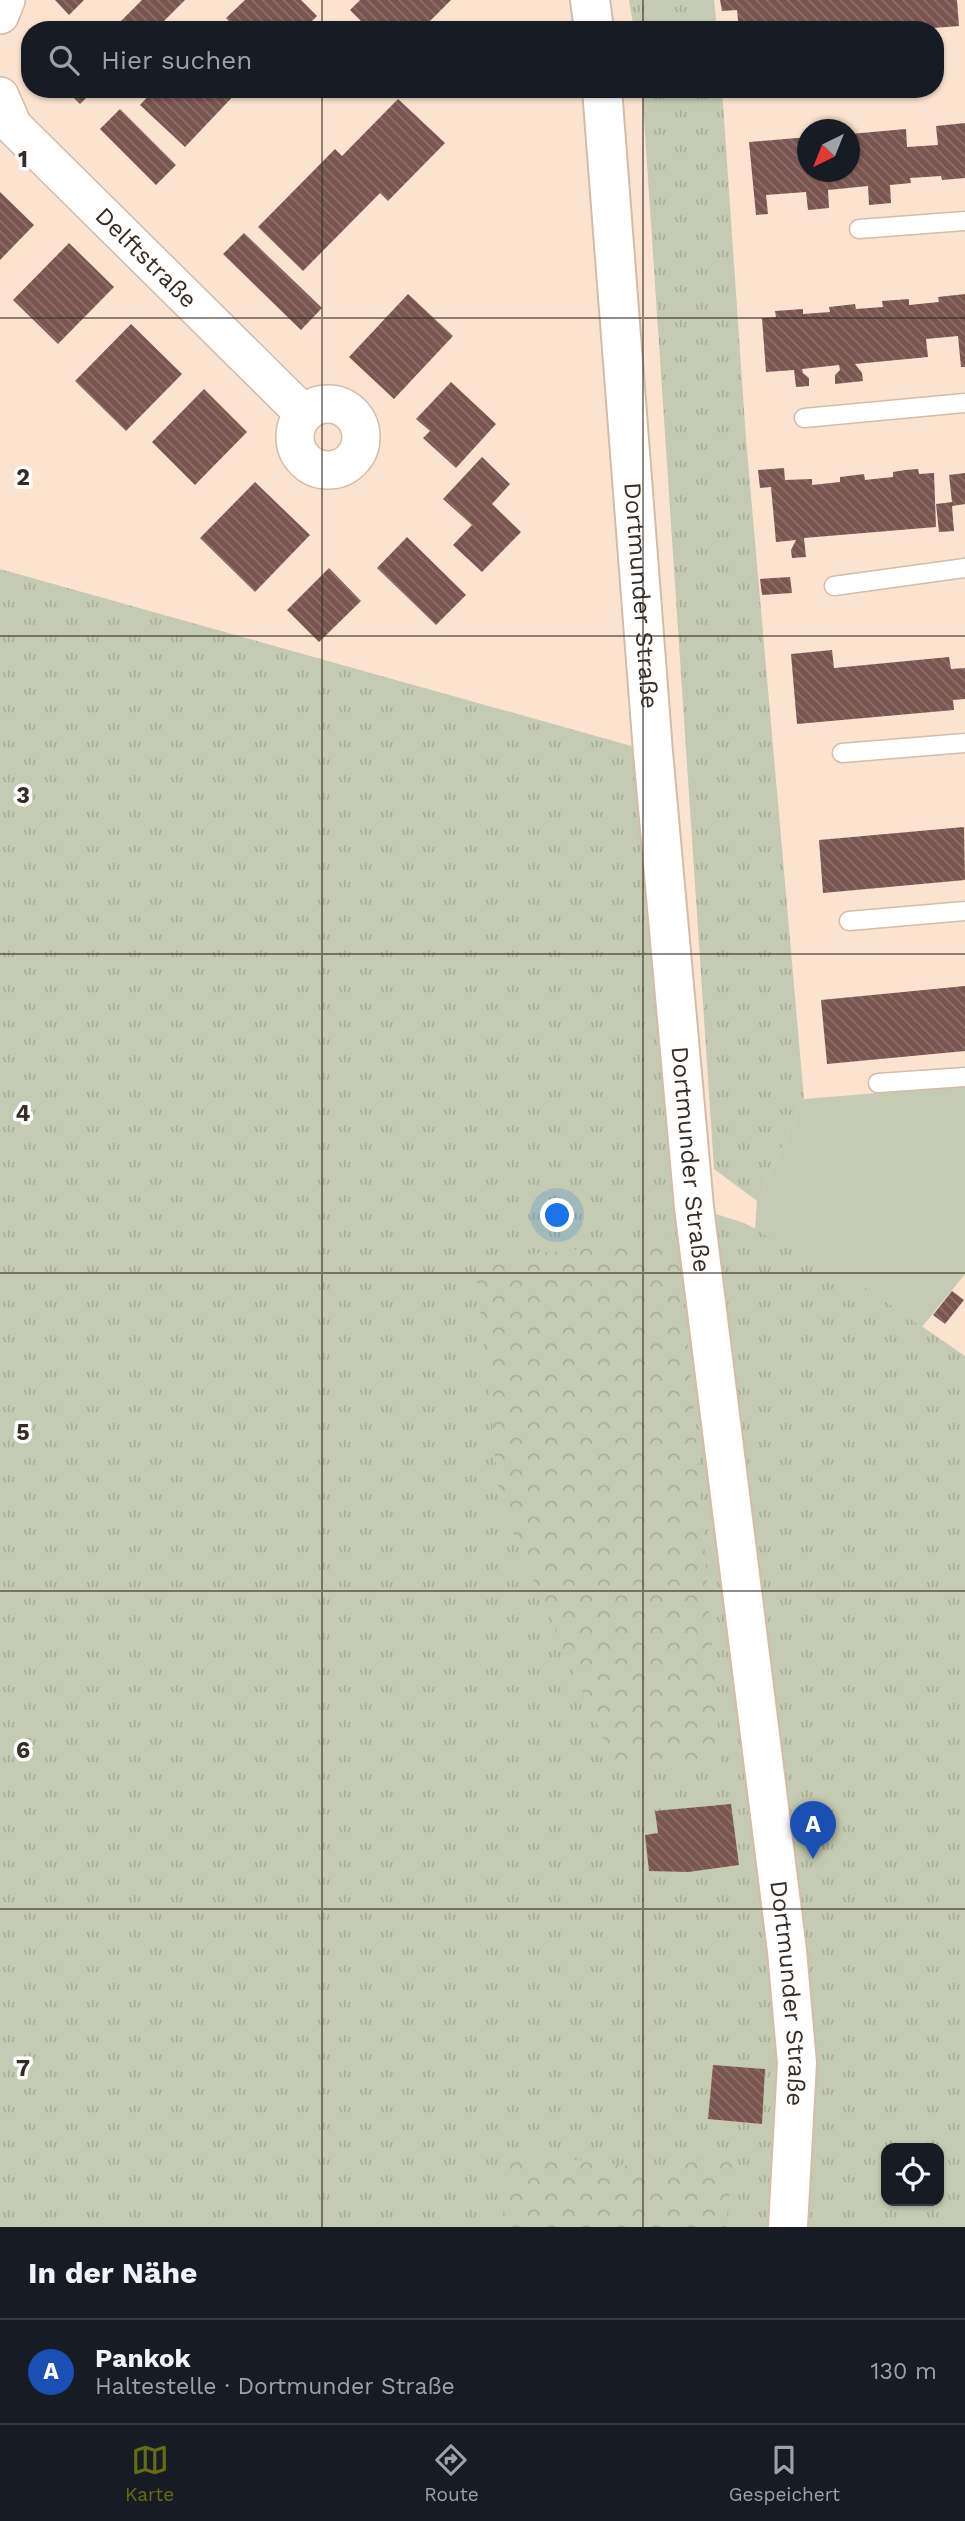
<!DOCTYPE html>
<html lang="de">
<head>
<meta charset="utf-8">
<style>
  :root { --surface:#171b24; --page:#242831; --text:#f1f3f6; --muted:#9ea1a6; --line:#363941; --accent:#656c11 }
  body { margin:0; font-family:"Work Sans",sans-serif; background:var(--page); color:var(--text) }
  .controls { position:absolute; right:21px; bottom:21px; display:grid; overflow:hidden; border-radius:14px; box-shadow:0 2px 5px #0004 }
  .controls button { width:63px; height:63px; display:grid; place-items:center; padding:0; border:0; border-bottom:2px solid var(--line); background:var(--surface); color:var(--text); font:35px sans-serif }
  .compass { position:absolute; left:797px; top:119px; width:63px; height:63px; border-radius:50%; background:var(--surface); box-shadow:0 2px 5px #0004; rotate:223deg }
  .you { position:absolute; left:558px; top:1216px; width:24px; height:24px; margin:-18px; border:5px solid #fff; border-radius:50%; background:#1a73e8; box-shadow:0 0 0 10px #1a73e833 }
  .badge { display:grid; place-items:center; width:46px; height:46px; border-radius:50%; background:var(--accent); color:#fff; font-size:23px; font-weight:700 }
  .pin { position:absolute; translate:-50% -58px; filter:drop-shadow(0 2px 4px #0008) }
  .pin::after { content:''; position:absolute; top:37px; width:24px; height:21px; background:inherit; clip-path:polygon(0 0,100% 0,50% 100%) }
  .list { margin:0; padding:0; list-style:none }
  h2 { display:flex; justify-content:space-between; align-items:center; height:91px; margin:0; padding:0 28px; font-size:30px }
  h2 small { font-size:23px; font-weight:400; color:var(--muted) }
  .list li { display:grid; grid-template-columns:46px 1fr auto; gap:21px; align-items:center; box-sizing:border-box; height:105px; padding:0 28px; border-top:2px solid var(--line) }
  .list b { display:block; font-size:26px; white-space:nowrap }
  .list p { margin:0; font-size:23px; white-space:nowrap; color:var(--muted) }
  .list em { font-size:23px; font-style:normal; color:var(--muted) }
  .icon { flex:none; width:38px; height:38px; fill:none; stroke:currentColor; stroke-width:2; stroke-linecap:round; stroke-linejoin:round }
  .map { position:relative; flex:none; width:965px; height:2227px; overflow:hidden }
  .search { position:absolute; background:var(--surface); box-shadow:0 2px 5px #0004; left:21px; right:21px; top:21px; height:77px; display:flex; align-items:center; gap:18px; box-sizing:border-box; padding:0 24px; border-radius:28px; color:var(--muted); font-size:26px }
  .sheet { height:196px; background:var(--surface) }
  nav { display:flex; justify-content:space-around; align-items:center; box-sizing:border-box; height:98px; border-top:2px solid var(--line); background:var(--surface); font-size:19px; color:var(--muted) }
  nav a { display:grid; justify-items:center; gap:4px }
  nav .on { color:var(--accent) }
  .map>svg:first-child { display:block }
  .grass { fill:url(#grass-tufts); fill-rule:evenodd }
  .forest { fill:url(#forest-crowns) }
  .park { fill:#c5cbb2 }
  .building { fill:url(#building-back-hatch) }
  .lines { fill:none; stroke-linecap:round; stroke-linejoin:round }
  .service-casing { stroke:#d3bca8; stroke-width:21 }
  .minor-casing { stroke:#d3bca8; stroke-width:40 }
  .secondary-casing { stroke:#d3bca8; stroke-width:42 }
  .service { stroke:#fff; stroke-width:18 }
  .minor { stroke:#fff; stroke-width:37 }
  .secondary { stroke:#fff; stroke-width:38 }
  .grid { fill:none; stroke:#352c25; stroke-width:2; stroke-opacity:0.55 }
  .labels { text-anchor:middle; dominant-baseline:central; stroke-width:7; stroke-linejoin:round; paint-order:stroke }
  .street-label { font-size:24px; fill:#352c25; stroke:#fff }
  .grid-label { font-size:23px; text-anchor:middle; font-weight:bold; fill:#352c25; stroke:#fff; stroke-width:7; stroke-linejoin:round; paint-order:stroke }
</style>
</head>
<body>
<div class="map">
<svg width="965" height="2227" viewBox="0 0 965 2227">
  <defs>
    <pattern id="grass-tufts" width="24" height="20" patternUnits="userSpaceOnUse" patternTransform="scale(1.75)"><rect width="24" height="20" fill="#c5cbb2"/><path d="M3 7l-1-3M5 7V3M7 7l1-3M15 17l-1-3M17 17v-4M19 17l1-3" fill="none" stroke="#aaae99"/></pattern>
    <pattern id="forest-crowns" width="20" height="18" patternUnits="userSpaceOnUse" patternTransform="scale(1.75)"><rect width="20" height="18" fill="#c5cbb2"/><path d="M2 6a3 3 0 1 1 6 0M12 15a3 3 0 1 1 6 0" fill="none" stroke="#aaae99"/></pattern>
    <pattern id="building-back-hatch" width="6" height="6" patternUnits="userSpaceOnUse" patternTransform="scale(1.75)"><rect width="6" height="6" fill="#7b5550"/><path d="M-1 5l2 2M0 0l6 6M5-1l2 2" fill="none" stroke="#8d706c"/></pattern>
  </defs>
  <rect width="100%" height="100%" fill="#fbe3cf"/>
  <path class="grass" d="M629,0h85l3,30h-83z
    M642,89h80l24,350 58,660 -47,102 -43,-32z
    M0,569l653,183 41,455 50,16 103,52 118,81v871h-965zM886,2148h53v53h-53z"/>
  <path class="forest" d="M677,1238l16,160 28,367 -105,3 -116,-265 -25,-243z
    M509,2152l159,19 37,-14 28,-2 -7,72h-224z"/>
  <path class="park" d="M965,1086v188l-43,53 -75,-52 -92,-45 2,-29 47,-102z"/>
  <path class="building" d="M55,0h29l-15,15z
    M142,0h43l-30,30h-43z
    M245,0h56l16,16 -14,14h-65l-12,-12z
    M360,0h91l-30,30h-51l-20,-20z
    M720,0h237l2,26 -51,4h-169l-2,-20 -15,1z
    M65,89h30l-15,15z
    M155,89h85l-55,58 -45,-42z
    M398,99l47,44 -57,58 -8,-8 -77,78 -45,-44 77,-78 7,7z
    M120,109l56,56 -20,20 -56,-56z
    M965,123v55l-23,2 -1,-4 -31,2 1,5 -21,2 1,18 -22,2 -1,-19 -40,4 1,18 -10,1 -11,1 -2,-18 -40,3 2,19 -12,1 -7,-73 59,-5v35h42v-38l56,-5 1,18 31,-2 -2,-19z
    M0,192l34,33 -34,35z
    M244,233l78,75 -21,22 -78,-76z
    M69,243l45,44 -56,57 -45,-44z
    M408,294l45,42 -59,63 -45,-42z
    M965,294v73h-4l-3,-31 -32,3 2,18 -73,7 7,9 1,8 -28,3v-9l5,-5 -1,-5 -37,4 1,4 6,5v8l-13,1 -2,-17 -28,2 -4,-54 14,-1 -1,-6 28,-2v5l27,-2 -1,-5 26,-3 1,5 13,-1 14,-1 -1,-6 27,-2v6l30,-3 -1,-5z
    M131,324l51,50 -56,57 -51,-50z
    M451,382l45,42 -40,44 -33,-30 7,-7 -14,-12z
    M204,389l43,43 -52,53 -43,-43z
    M482,457l28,27 -18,20 29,28 -39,40 -29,-27 19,-20 -29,-26z
    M784,468l1,12 27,-1v6l28,-3v-5l24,-3 1,6 28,-3v-5l12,-2 13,-1 1,5 15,-1 2,54 -132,11 2,19 -14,1 -1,-8 5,-10 -20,2 -5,-55 -11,1 -2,-18z
    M965,473v31l-13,2 2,25 -15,1 -3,-28 16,-2 -3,-27z
    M255,482l55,53 -55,57 -55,-54z
    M407,537l59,58 -30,30 -59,-57z
    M329,568l32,33 -42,41 -32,-32z
    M790,577l2,16 -30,2 -2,-16z
    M832,650l2,18 115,-11 2,12 14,-1v31l-12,1 1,10 -157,14 -6,-70z
    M964,827l1,53 -142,13 -4,-53z
    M965,986v65l-138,13 -6,-64z
    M952,1291l12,9 -19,24 -12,-9z
    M731,1804l8,61 -51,7 -39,-1 -4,-36 13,-2 -3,-22z
    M713,2065l52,4 -3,55 -54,-5z"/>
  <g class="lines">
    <defs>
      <path id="service" d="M859,229l106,-8
        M804,418l161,-15
        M834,586l131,-18
        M842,753l123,-10
        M849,921l116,-10
        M878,1083l87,-6"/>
      <g id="minor">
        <path d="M0,15l6,-15"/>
        <path id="s1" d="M0,96l13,30 291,288"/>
        <circle cx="328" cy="437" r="33"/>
      </g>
      <g id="secondary">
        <path d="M590,0l4,30"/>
        <path id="s2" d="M602,89l51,663 41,455 93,744 10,112 -9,164"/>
      </g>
    </defs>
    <use href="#service" class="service-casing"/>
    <use href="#minor" class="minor-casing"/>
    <use href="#secondary" class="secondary-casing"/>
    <use href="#service" class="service"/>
    <use href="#minor" class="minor"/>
    <use href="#secondary" class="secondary"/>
  </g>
  <path class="grid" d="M322,0v30M643,0v30M322,89v2138M643,89v2138M0,318h965M0,636h965M0,954h965M0,1273h965M0,1591h965M0,1909h965"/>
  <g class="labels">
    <g class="street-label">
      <text stroke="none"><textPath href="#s1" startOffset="220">Delftstraße</textPath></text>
      <text stroke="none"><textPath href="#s2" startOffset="508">Dortmunder Straße</textPath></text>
      <text stroke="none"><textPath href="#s2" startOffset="1074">Dortmunder Straße</textPath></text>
      <text stroke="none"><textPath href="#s2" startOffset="1914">Dortmunder Straße</textPath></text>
    </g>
  </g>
  <g class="grid-label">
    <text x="23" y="167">1</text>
    <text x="23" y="485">2</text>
    <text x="23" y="803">3</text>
    <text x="23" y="1121">4</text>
    <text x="23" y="1440">5</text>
    <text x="23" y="1758">6</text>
    <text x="23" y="2076">7</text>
  </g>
</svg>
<div class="controls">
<button><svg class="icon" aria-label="locate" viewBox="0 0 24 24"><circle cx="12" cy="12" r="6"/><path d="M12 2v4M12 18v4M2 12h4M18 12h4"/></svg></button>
</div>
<svg class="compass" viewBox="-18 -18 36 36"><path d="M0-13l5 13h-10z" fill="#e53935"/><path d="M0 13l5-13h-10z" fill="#9ea1a6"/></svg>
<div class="you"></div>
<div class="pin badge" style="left:813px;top:1859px;background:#1a4fb4">A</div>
<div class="search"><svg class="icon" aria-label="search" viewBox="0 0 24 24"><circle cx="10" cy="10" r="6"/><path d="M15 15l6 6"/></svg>Hier suchen</div>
</div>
<section class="sheet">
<h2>In der Nähe<small></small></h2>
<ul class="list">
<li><span class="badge" style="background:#1a4fb4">A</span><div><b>Pankok</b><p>Haltestelle · Dortmunder Straße</p></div><em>130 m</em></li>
</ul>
</section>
<nav>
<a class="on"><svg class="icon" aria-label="map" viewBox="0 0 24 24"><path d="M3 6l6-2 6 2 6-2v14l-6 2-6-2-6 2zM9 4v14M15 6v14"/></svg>Karte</a>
<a><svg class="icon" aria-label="directions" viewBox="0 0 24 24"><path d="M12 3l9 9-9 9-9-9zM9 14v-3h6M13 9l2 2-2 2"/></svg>Route</a>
<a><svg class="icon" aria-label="saved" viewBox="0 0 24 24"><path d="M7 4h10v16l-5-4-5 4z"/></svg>Gespeichert</a>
</nav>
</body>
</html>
